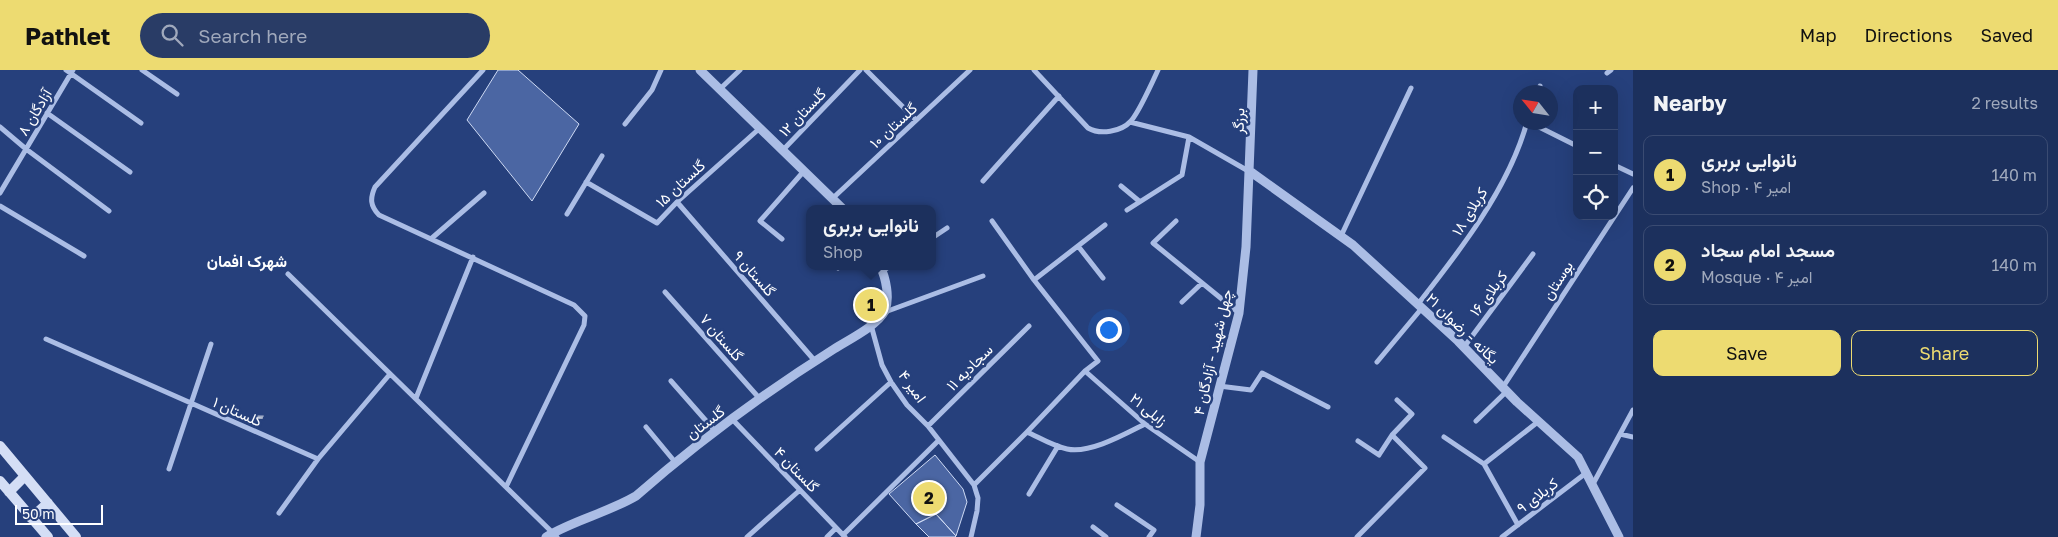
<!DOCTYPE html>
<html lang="en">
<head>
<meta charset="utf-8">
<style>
  :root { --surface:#1c305d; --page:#293c66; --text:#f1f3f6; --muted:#a0a9bc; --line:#3a4b72; --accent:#eddb71 }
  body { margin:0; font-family:"Golos Text",Vazirmatn,sans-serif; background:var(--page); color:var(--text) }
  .controls { position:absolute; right:15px; top:15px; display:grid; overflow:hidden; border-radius:10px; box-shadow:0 5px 20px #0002 }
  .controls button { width:45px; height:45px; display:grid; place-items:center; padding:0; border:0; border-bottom:1px solid var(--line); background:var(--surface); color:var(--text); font:25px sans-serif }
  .compass { position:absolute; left:1513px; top:15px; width:45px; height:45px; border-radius:50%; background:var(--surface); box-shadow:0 5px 20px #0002; rotate:300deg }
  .scale { position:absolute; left:15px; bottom:12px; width:88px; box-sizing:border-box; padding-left:5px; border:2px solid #fff; border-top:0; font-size:14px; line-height:18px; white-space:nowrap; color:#fff; -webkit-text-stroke:4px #26407c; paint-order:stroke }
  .you { position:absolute; left:1108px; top:259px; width:18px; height:18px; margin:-12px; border:4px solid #fff; border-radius:50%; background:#1a73e8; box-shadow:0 0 0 8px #1a73e833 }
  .badge { display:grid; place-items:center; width:32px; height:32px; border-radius:50%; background:var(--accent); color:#111; font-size:16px; font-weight:700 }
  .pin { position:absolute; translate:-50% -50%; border:2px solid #fff; box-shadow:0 1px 5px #0006 }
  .popup { position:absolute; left:806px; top:135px; width:130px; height:65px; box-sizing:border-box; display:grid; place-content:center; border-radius:10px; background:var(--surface); filter:drop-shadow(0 1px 4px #0005); font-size:16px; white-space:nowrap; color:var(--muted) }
  .popup b { font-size:19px; color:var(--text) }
  .popup::after { content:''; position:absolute; left:50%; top:100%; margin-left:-10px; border:10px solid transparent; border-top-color:var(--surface) }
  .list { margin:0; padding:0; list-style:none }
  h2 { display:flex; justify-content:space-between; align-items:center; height:65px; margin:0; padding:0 20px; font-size:21px }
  h2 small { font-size:16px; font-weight:400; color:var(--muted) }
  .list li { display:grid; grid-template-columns:32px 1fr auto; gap:15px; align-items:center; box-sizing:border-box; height:80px; margin:0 10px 10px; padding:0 10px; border:1px solid var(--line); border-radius:10px }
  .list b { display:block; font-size:19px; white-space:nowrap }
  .list p { margin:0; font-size:16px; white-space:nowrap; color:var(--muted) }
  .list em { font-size:16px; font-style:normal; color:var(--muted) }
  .actions { display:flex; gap:10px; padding:15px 20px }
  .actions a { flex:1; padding:11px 0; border:1px solid var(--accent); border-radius:10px; text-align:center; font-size:18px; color:var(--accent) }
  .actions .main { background:var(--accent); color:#111 }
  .icon { flex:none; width:28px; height:28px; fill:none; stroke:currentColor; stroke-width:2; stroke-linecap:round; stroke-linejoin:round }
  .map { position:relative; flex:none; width:1633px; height:467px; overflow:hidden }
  header { display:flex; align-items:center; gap:30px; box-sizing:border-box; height:70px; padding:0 25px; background:var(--accent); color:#111 }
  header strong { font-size:24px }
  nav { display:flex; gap:28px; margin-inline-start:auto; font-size:18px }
  .search { width:350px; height:45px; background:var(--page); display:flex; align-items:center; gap:12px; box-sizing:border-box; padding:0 18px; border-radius:28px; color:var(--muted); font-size:19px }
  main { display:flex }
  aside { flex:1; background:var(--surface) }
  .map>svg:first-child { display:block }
  .building { fill:#4b66a3; stroke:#cedaf4 }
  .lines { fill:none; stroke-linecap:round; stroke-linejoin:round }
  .minor { stroke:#abbde5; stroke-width:5 }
  .tertiary { stroke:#abbde5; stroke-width:9 }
  .secondary { stroke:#d4def5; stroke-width:10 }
  .labels { text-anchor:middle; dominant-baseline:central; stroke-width:5; stroke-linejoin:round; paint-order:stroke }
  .street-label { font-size:15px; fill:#fff; stroke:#26407c }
  .neighbourhood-label { font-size:16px; font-weight:bold; fill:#fff; stroke:#26407c }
</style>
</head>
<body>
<header>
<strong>Pathlet</strong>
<div class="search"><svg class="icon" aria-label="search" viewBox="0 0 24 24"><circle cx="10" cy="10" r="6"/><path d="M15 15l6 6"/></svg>Search here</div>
<nav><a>Map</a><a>Directions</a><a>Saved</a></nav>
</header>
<main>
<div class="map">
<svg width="1633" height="467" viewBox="0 0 1633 467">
  <rect width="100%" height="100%" fill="#26407c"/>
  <path class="building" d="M498,0h20l61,54 -47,77 -65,-81z
    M935,385l28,34 4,13 -11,34 -20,-22 -20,10 -27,-30z
    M936,444l20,22 -1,1h-26l-13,-13z"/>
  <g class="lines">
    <path class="minor" d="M66,0l75,53
      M142,0l35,24
      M483,0l-108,117c-5,11 -5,19 4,28l195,90 11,11 -1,9 -78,162
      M866,0l50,50
      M1034,0l54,58c12,7 33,4 43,-7 8,-9 21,-38 27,-51
      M1607,3l4,-3
      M720,19l20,-19
      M1537,22l3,-6
      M47,43l83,59
      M1130,52l59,15 61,35
      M1529,52l48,24
      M625,54l27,-34 9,-20
      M0,57l26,22 83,62
      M783,80l77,-80
      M1614,95l19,9
      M983,111l76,-85
      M586,112l71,41 20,-21 83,-74
      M1121,116l18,15
      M0,123l73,-123
      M833,128l137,-128
      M677,132l138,159
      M0,136l84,50
      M1127,140l55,-35 7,-38
      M567,144l35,-58
      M992,151l42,59 64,81 -13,10 -58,61
      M1176,151l-23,22 86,70
      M1341,166l70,-148
      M432,168l52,-45
      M932,168l15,-10
      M782,169l-22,-18 44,-50
      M1078,176l25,32
      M838,198l2,-2
      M883,201l7,-5
      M288,204l269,263
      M1034,210l71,-55
      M665,222l95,107
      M1182,232l20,-19
      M1418,234c41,-52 91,-116 109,-182
      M885,242l98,-36
      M871,255l11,40 9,17 16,23 21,21 46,59 4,13 -1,13 -6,26
      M46,269l272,120 72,-85
      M1464,277l69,-93
      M1377,292l45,-54
      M1085,301l60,53 55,38
      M671,311l44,50
      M1219,316l32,4 11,-17 66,34
      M1503,317l130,-199
      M416,328l57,-141
      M732,349l113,118
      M1476,351l31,-30
      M928,356l101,-100
      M646,357l29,35
      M1620,364l13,3
      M1444,367l40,27 34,61
      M1358,371l21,14 13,-20 20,-21 -15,-14
      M817,379l74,-67
      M1484,394l55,-43
      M169,399l42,-125
      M1593,414l40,-74
      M974,415l53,-53c13,6 26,14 40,17 23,5 58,-15 78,-25
      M1029,424l29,-48
      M1117,435l37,25 -5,7
      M279,443l39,-54
      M1093,457l13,10
      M843,465l95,-94
      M747,467l53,-47
      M827,467l9,-9
      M1357,467l68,-69 -33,-33
      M1502,467l84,-64"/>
    <path class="tertiary" d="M700,0l143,139
      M1251,102l102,73 105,96 59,61 61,55 41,80
      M546,467c28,-17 61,-24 90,-41 62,-54 128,-103 198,-147 14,-9 43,-23 51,-38 5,-13 1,-33 -5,-45
      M1196,467l4,-32v-43l39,-149 7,-66 7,-177"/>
    <path class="secondary" d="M0,376l76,91
      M0,411l48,56
      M9,422l16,-16
      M31,448l17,-15"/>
  </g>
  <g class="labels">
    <g class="street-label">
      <text transform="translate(34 42) rotate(-59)">آزادگان ۸</text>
      <text transform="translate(802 42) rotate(-46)">گلستان ۱۲</text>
      <text transform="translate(1238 51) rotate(-88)">برزگر</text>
      <text transform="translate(893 55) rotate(-43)">گلستان ۱۰</text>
      <text transform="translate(680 113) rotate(-43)">گلستان ۱۵</text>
      <text transform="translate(1469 141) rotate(-58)">کربلای ۱۸</text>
      <text transform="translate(755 203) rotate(49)">گلستان ۹</text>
      <text transform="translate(1557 210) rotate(-57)">بوستان</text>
      <text transform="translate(1488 223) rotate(-53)">کربلای ۱۶</text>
      <text transform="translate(1463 258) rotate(44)">یگانه - رضوان ۲۱</text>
      <text transform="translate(722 267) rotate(49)">گلستان ۷</text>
      <text transform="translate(1212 282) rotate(-77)">چهل شهید - آزادگان ۴</text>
      <text transform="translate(969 297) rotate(-45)">سجادیه ۱۱</text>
      <text transform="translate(913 316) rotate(54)">امیر ۴</text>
      <text transform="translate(1149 339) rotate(39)">زابلی ۲۱</text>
      <text transform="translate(238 341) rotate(24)">گلستان ۱</text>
      <text transform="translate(705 352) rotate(-37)">گلستان</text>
      <text transform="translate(797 399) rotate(46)">گلستان ۴</text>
      <text transform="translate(1537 425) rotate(-37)">کربلای ۹</text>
    </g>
    <g class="neighbourhood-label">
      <text x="247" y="191">شهرک افمان</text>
    </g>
  </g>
</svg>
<div class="controls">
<button>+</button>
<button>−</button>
<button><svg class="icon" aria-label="locate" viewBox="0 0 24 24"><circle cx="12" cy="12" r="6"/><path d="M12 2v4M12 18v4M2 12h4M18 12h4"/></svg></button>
</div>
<svg class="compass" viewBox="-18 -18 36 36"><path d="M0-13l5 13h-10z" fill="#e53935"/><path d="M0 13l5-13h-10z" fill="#a0a9bc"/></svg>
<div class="scale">50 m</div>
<div class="you"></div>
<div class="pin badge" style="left:871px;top:235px">1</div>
<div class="popup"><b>نانوایی بربری</b>Shop</div>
<div class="pin badge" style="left:929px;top:428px">2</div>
</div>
<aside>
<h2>Nearby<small>2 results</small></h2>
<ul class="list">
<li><span class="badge">1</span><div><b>نانوایی بربری</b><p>Shop · امیر ۴</p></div><em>140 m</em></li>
<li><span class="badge">2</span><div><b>مسجد امام سجاد</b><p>Mosque · امیر ۴</p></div><em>140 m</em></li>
</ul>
<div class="actions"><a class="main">Save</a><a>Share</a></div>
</aside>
</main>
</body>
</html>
